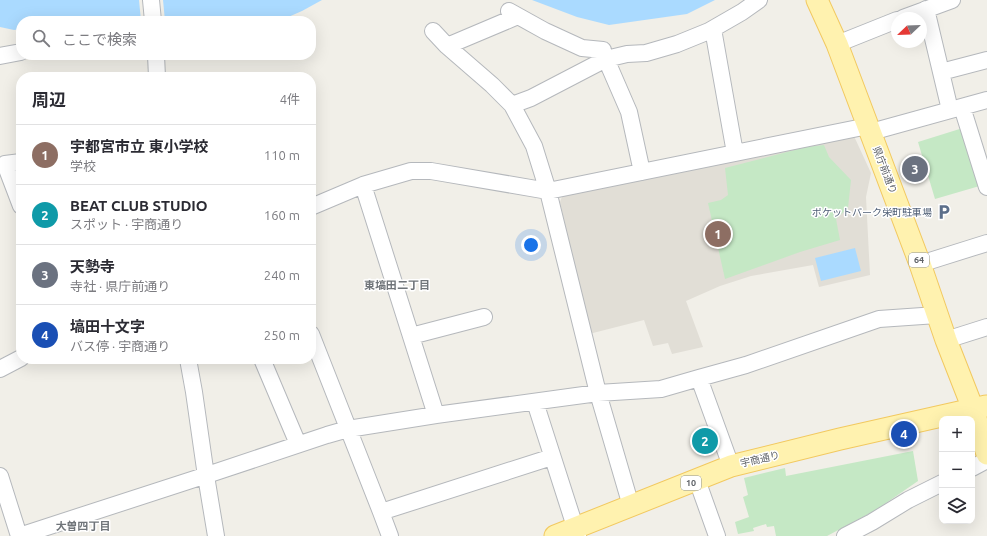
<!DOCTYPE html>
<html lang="ja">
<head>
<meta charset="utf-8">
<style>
  :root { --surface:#fff; --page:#f2f2f3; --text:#2b2b33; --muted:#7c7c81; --line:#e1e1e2; --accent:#ea4335 }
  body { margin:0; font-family:Ubuntu,"Noto Sans JP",sans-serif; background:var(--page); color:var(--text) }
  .controls { position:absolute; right:12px; bottom:12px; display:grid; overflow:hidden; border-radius:8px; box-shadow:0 4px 16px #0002 }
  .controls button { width:36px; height:36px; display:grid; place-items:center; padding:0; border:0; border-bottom:1px solid var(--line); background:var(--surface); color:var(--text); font:20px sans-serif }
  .compass { position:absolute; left:891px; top:12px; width:36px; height:36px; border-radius:50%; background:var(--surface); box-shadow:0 4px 16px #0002; rotate:247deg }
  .you { position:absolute; left:531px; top:245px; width:14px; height:14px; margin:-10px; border:3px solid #fff; border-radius:50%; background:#1a73e8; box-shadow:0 0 0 6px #1a73e833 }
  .badge { display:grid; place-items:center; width:26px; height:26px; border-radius:50%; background:var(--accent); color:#fff; font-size:13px; font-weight:700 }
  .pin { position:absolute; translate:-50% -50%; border:2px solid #fff; box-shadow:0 1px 4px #0006 }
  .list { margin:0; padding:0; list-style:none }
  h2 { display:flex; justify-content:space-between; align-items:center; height:52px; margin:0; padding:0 16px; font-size:17px }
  h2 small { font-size:13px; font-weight:400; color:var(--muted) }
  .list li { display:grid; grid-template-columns:26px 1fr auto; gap:12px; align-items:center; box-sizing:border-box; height:60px; padding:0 16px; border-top:1px solid var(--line) }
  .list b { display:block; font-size:15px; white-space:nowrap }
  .list p { margin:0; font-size:13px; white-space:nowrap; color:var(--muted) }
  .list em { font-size:13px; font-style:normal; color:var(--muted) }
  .icon { flex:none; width:22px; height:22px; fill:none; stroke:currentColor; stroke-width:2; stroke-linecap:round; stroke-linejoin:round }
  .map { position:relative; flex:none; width:987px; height:536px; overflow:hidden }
  .search { position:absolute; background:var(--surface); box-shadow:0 4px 16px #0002; left:16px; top:16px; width:300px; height:44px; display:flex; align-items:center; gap:10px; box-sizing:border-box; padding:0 14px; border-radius:16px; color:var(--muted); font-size:15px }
  .panel { position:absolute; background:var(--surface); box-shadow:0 4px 16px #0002; left:16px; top:72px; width:300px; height:292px; border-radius:16px }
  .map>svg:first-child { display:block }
  .education { fill:#e1ded6 }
  .green { fill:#c5e8c5 }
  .water { fill:#aadaff }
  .pier { fill:#f1efe8 }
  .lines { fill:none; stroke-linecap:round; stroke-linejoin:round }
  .minor-casing { stroke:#b5b8bc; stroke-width:18 }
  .major-casing { stroke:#f2c960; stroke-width:23 }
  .minor { stroke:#fff; stroke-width:16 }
  .major { stroke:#fff2af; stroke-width:21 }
  .labels { text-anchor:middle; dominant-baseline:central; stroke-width:3; stroke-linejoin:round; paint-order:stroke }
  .shield { fill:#fff; stroke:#8f9295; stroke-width:1 }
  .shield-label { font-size:9px; font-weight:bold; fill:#5f6368 }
  .street-label { font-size:10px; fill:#5f6368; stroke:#fff }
  .service-label { font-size:10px; fill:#4e5e75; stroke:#fff; text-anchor:end }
  .neighbourhood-label { font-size:11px; font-weight:bold; fill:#70757a; stroke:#fff }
</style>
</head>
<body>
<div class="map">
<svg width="987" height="536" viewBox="0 0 987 536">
  <rect width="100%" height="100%" fill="#f1efe8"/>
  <path class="education" d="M853,134l18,39 -5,24 4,78 -51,12 -6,-22 -62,11 -31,10 -34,15 17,46 -31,7 -4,-11 -15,3 -9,-26 -55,14 -29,-132 3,-8z"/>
  <path class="green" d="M966,127l17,58 -48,14 -17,-57z
    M824,145l5,12 22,23 -3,28 -12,11 4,21 -40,12 -75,27 -17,-76 13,-3 7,-5 -3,-27 81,-21z
    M913,451l5,30 -42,29 -49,26h-51l-2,-10 -7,1 -1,-3 -13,4 1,3 -16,3 -3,-12 14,-5 -6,-20 5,-2 -4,-17 41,-10 1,8z"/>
  <path class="water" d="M0,0h322l-20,11 -23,10h-258v8l-7,1 -14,-3z
    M532,0h183l-28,14 -78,11 -32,-8z
    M855,248l6,23 -40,10 -6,-23z"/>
  <path class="pier" d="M139,0h24l2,21h-24z"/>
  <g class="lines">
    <defs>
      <path id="minor" d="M151,0l2,21
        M926,9l24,101
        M509,11l36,20 37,17 21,2
        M903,18l49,-18
        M713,29l22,124
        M433,31l14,15 45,39 20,20 22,41 14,45 50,202 33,113
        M837,44l60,-24
        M447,46l71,-30
        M156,55l1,22
        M0,56l21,-4
        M606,59l23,53 13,60
        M941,72l46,-12
        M512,105l19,-7 75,-39 21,-5 19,-1 31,-9 32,-13 33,-19 17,-12
        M962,107l25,80
        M871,132l116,-32
        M21,162l-16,2 16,42
        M363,185l73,230
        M311,207l52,-22 48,-14h20l117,20 320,-65
        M920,264l67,-21
        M311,334l70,178 9,24
        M411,336l73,-19
        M946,340l41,-13
        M188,359l6,33 12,84 10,60
        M262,359l36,85
        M0,369l21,-11
        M699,378l32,88
        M535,402l43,134
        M972,468l15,-8
        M0,476l19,60
        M697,480l20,56
        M381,512l171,-55
        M19,536l194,-63 114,-38 21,-6 88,-14 162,-22 63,-4 38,-11 47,-13 133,-46 58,-4
        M845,536l27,-14 36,-22 34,-17"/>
      <path id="major" d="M817,0l20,44 83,220 26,76 27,69 14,45
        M555,536l176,-70 109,-27 146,-33"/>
    </defs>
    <use href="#minor" class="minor-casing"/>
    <use href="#major" class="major-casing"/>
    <use href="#minor" class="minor"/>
    <use href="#major" class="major"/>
  </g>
  <defs>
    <symbol id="parking-bare" viewBox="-9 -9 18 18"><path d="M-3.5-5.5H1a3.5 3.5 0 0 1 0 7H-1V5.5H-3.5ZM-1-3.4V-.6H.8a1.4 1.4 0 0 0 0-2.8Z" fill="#5c6f8a" stroke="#fff" stroke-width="2.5" paint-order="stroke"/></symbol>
  </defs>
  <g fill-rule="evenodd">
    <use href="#parking-bare" x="933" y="201" width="22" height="22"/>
  </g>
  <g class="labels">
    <g class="shield">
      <rect x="909" y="253" width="20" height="14" rx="3"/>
      <rect x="681" y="476" width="20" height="14" rx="3"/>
    </g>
    <g class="shield-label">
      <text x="919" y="260">64</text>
      <text x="691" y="483">10</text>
    </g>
    <g class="street-label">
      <text transform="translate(885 170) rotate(69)">県庁前通り</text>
      <text transform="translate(760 459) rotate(-13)">宇商通り</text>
    </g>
    <g class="service-label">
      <text x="932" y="212">ポケットパーク栄町駐車場</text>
    </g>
    <g class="neighbourhood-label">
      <text x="397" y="285">東塙田二丁目</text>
      <text x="83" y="526">大曽四丁目</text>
    </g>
  </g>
</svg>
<div class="controls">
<button>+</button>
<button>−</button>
<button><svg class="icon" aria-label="layers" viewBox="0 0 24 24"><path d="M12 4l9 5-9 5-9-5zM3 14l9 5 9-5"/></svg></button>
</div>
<svg class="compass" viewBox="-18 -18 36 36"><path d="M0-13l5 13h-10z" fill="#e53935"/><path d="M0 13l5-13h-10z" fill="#7c7c81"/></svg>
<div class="you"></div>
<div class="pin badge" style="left:718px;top:234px;background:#8d6e63">1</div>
<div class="pin badge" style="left:705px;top:441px;background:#0f9aa8">2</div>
<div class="pin badge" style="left:915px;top:169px;background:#6b7280">3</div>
<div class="pin badge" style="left:904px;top:434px;background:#1a4fb4">4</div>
<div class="search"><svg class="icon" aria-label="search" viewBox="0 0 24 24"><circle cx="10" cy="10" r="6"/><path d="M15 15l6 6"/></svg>ここで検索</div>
<section class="panel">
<h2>周辺<small>4件</small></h2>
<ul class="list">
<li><span class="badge" style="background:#8d6e63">1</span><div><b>宇都宮市立 東小学校</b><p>学校</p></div><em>110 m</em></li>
<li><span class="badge" style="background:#0f9aa8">2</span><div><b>BEAT CLUB STUDIO</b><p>スポット · 宇商通り</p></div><em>160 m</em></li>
<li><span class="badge" style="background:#6b7280">3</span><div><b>天勢寺</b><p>寺社 · 県庁前通り</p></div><em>240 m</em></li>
<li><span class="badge" style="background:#1a4fb4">4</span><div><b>塙田十文字</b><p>バス停 · 宇商通り</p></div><em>250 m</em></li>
</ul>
</section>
</div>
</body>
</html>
